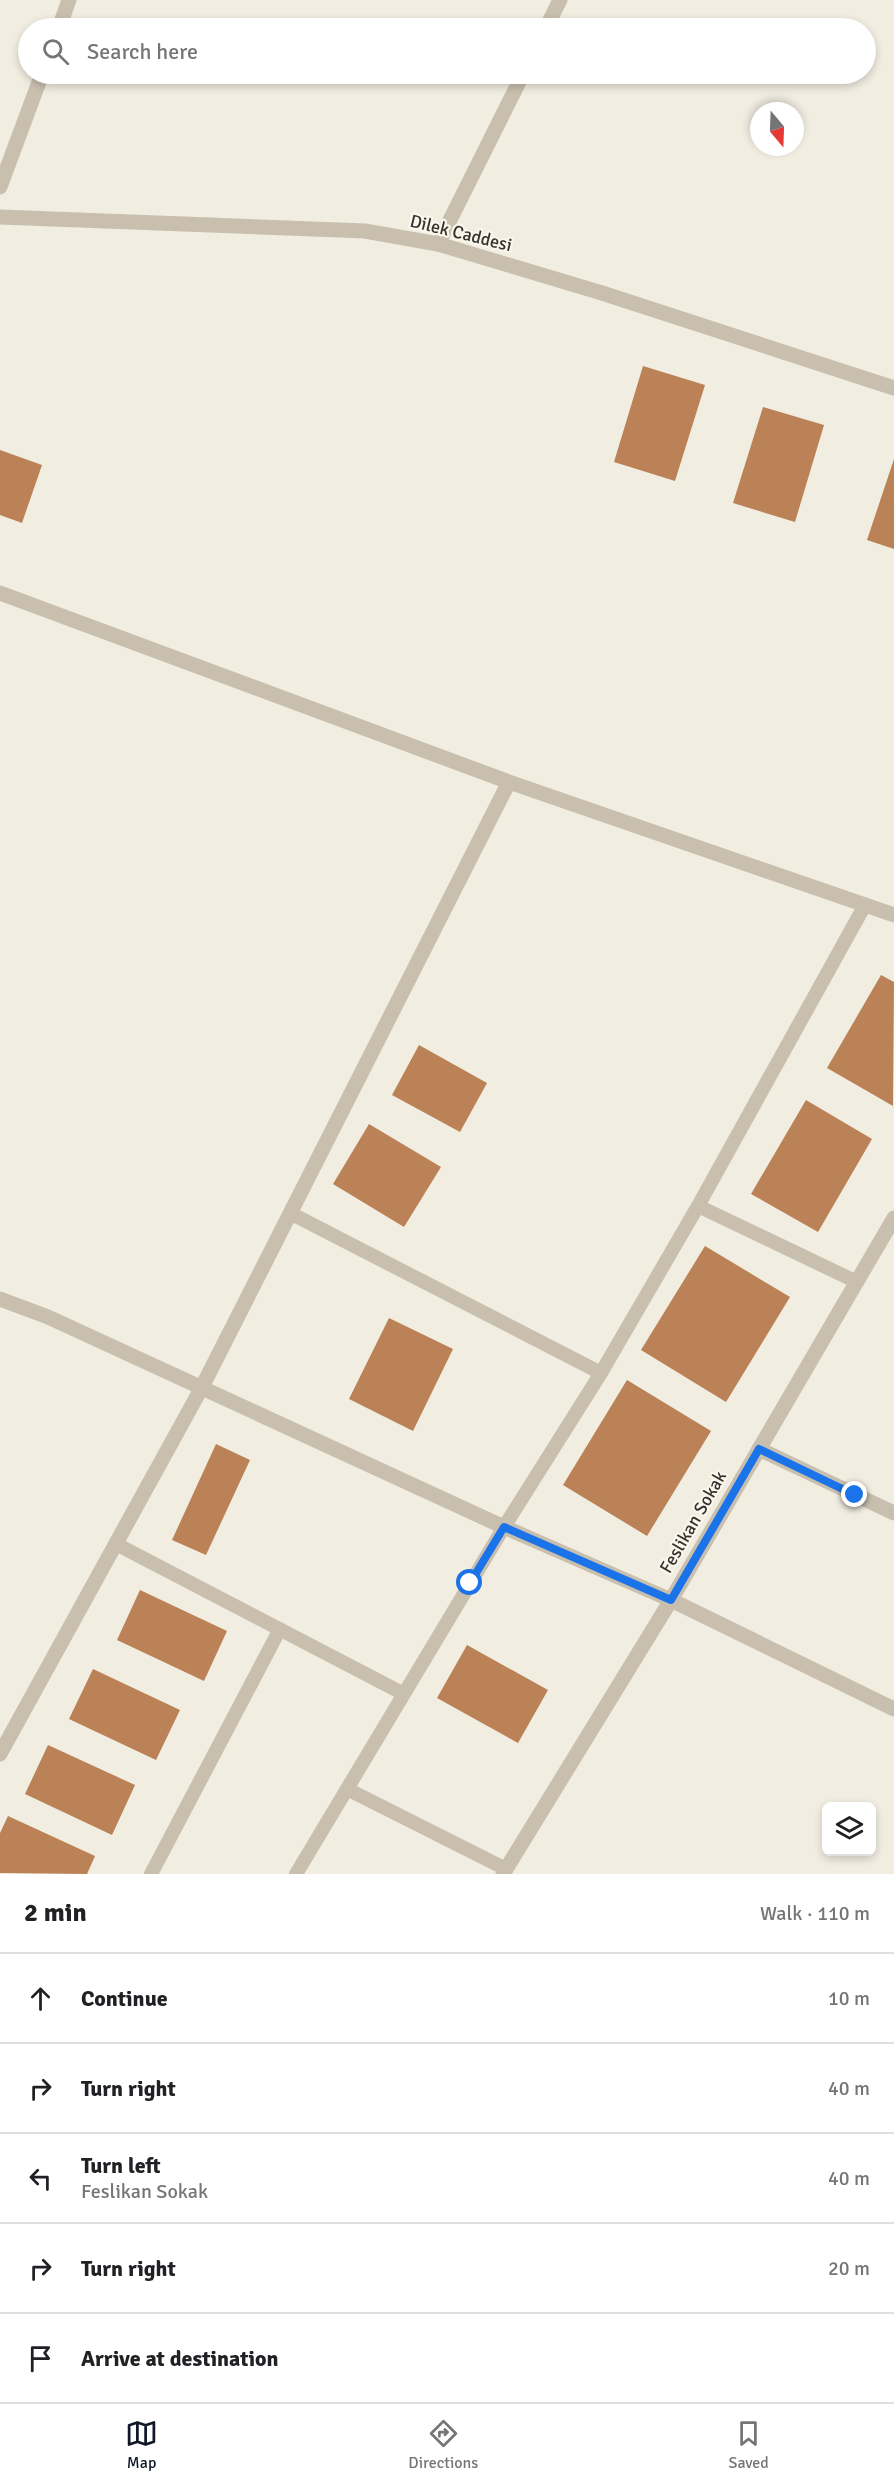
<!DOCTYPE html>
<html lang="en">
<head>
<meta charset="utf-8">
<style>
  :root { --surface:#fff; --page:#f6f6f6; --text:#202124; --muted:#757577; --line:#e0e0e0; --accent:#111827 }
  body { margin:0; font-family:Signika,sans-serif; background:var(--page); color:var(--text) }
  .controls { position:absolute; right:18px; bottom:18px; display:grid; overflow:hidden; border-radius:9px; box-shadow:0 3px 9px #0003 }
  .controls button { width:54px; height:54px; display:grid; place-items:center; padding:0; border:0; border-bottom:2px solid var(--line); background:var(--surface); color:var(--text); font:30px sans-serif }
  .compass { position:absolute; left:750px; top:102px; width:54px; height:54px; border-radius:50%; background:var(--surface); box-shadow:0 3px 9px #0003; rotate:161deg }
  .stop { position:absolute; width:18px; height:18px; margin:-14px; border:4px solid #1a73e8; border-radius:50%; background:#fff }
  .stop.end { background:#1a73e8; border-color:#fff; box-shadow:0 2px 6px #0008 }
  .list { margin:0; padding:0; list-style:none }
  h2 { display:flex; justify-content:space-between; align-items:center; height:78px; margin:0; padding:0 24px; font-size:26px }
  h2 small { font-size:20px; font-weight:400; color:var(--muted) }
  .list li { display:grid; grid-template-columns:39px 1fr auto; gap:18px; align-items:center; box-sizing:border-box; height:90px; padding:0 24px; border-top:2px solid var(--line) }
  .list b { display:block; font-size:22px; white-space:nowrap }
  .list p { margin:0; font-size:20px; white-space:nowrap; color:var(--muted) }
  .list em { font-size:20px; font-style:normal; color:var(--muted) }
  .icon { flex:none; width:33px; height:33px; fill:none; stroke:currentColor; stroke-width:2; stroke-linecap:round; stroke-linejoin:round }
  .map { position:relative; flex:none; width:894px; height:1874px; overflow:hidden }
  .search { position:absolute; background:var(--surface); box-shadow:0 3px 9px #0003; left:18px; right:18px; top:18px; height:66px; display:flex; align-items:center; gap:15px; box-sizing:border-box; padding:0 21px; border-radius:33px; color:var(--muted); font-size:22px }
  .sheet { height:528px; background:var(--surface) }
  nav { display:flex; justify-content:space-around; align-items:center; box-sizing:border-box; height:84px; border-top:2px solid var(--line); background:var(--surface); font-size:16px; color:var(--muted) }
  nav a { display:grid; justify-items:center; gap:3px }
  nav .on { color:var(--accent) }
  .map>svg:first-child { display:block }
  .building { fill:#ba8256 }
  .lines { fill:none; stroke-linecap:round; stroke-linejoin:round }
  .service { stroke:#c9bfae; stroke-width:14 }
  .minor { stroke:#c9bfae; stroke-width:15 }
  .tertiary { stroke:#c9bfae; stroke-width:15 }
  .route { stroke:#1a73e8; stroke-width:8 }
  .labels { text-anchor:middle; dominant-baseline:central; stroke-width:4.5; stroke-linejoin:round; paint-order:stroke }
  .street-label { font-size:18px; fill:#38322c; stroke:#f9f6ed }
</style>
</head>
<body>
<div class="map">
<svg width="894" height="1874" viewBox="0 0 894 1874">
  <rect width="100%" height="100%" fill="#f1ede1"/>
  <path class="building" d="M643,366l62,19 -30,96 -61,-19z
    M763,407l61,18 -29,97 -62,-19z
    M0,450l42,15 -20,58 -22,-8z
    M894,459v90l-27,-9z
    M881,975l13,7 -1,124 -66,-38z
    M419,1045l68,38 -27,49 -68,-37z
    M806,1100l66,39 -54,93 -67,-38z
    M369,1124l72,43 -37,60 -71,-43z
    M705,1246l85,51 -64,105 -85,-52z
    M389,1318l64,31 -40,82 -64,-32z
    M627,1380l84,51 -64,105 -84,-51z
    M216,1444l34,16 -44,95 -34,-15z
    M140,1590l87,41 -23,50 -87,-41z
    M467,1645l81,45 -30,53 -81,-45z
    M93,1669l87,41 -24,50 -87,-41z
    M48,1745l87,40 -23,50 -87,-41z
    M8,1816l87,40 -8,18 -87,-1v-40z"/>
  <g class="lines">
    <path class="service" d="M698,1206l159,76
      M290,1213l311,160
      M116,1544l288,150
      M347,1789l159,80
      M151,1874l129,-245
      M296,1874l208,-347 97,-154 97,-167 167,-301"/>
    <path class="minor" d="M59,28l10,-28
      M546,28l14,-28
      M0,187l42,-113
      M438,244l85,-170
      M0,593l509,189 385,133
      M759,1449l135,64
      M0,1754l201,-365 308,-607"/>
    <path class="tertiary" d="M0,217l365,14 73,13 164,49 292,95
      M0,1299l48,18 456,210 167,73 223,109
      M503,1874l168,-274 223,-382"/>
  </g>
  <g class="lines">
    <path class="route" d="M470,1583l34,-56 167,73 88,-151 96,46"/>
  </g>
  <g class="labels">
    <g class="street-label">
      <text transform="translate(461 233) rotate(14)">Dilek Caddesi</text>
      <text transform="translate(693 1522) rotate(-60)">Feslikan Sokak</text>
    </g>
  </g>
</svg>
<div class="controls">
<button><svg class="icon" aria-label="layers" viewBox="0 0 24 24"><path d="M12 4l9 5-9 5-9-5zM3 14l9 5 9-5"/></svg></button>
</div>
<svg class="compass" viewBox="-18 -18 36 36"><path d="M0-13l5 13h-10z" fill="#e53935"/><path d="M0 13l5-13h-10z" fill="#757577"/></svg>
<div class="stop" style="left:470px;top:1583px"></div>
<div class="stop end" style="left:855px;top:1495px"></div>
<div class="search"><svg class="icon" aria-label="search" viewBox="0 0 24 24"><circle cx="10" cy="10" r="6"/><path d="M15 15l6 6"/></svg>Search here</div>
</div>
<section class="sheet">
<h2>2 min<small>Walk · 110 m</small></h2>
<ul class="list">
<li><svg class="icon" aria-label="ahead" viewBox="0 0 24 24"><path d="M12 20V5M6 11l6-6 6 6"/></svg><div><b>Continue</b></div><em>10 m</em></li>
<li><svg class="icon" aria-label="right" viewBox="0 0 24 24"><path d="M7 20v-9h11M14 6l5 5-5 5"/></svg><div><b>Turn right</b></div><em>40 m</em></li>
<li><svg class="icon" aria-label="left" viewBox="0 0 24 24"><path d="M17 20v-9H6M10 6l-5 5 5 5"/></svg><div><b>Turn left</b><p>Feslikan Sokak</p></div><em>40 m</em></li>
<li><svg class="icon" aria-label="right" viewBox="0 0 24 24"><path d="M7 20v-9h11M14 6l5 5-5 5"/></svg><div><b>Turn right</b></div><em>20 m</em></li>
<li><svg class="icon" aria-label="arrive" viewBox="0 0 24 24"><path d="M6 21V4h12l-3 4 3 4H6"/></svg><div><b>Arrive at destination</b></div></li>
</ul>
</section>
<nav>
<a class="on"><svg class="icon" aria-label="map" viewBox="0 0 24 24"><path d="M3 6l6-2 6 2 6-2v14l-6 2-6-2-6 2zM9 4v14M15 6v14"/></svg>Map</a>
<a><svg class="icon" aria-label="directions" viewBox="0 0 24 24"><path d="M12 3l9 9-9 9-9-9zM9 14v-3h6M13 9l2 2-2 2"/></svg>Directions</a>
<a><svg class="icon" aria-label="saved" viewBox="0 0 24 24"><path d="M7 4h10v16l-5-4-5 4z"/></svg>Saved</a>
</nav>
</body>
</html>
